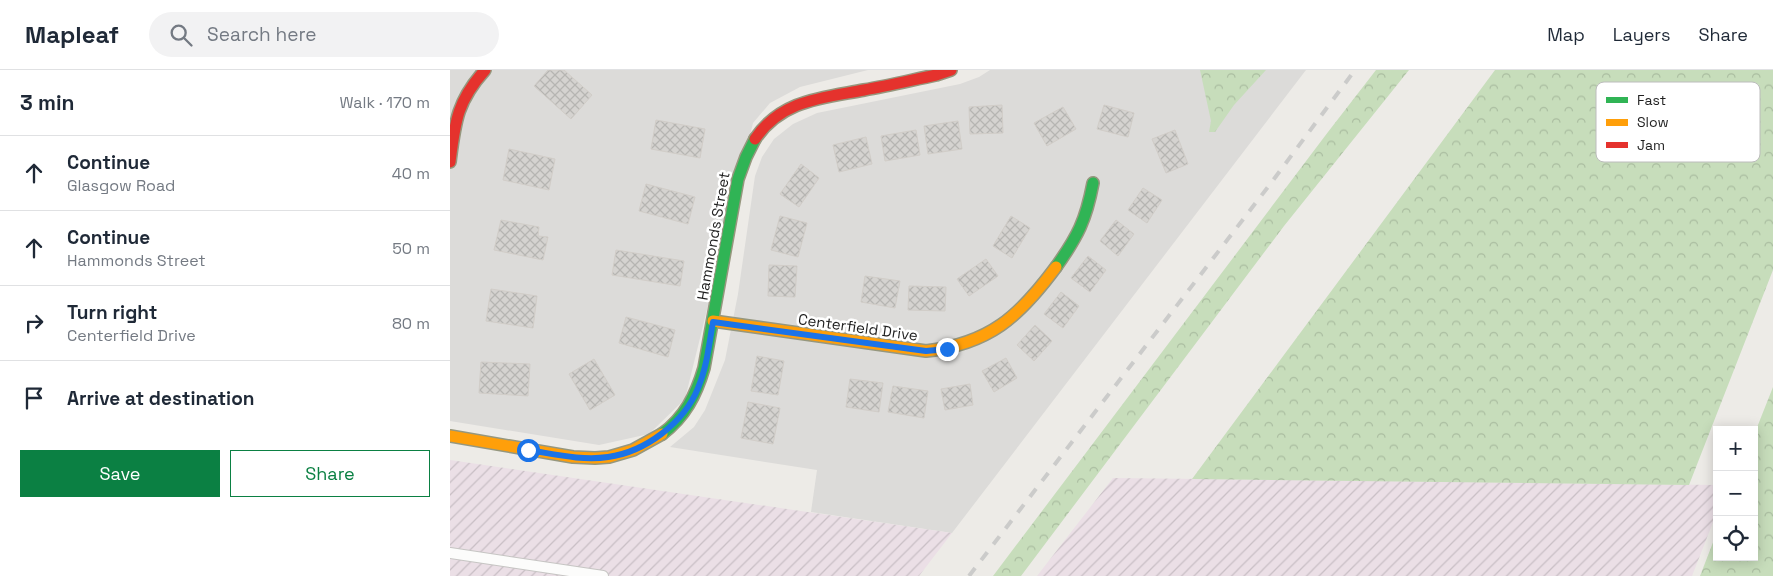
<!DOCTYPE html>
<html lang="en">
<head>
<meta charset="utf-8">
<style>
  :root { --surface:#fff; --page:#f2f2f3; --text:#1f2937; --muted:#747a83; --line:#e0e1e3; --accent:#0b8043 }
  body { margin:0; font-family:"Space Grotesk",sans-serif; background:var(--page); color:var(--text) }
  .controls { position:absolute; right:15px; bottom:15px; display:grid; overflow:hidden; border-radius:0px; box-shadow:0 2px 12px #0003 }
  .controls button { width:45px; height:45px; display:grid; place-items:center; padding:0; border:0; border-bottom:1px solid var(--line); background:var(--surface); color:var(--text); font:25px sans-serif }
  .stop { position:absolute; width:15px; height:15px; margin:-11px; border:4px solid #1a73e8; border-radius:50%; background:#fff }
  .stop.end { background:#1a73e8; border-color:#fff; box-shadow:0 1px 5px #0008 }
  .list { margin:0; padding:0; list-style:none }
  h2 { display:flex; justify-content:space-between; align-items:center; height:65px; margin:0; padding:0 20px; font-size:21px }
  h2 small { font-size:16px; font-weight:400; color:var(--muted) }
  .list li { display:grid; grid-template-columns:32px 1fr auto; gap:15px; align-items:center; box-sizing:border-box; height:75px; padding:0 20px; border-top:1px solid var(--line) }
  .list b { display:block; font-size:19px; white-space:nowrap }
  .list p { margin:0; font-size:16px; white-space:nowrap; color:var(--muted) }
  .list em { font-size:16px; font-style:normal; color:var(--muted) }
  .actions { display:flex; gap:10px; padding:15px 20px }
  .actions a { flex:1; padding:11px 0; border:1px solid var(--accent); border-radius:0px; text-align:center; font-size:18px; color:var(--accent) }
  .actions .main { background:var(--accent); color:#fff }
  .icon { flex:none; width:28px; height:28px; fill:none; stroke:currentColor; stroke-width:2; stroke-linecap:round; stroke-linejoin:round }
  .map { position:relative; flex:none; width:1323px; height:506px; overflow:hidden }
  header { display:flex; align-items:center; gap:30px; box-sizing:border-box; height:70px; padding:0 25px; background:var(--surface); border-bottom:1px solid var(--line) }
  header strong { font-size:24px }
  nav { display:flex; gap:28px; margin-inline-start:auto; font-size:18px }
  .search { width:350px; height:45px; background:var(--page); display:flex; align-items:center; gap:12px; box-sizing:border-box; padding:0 18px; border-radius:28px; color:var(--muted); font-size:19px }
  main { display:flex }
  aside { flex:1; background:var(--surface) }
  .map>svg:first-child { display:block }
  .residential { fill:#dcdbd9 }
  .industrial { fill:url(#industrial-furrows) }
  .forest { fill:url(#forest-crowns) }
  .building { fill:url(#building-cross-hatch); stroke:#d1cdc8 }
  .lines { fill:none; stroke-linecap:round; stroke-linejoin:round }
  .lane-casing { stroke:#c6c5c3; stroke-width:12 }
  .fast-casing { stroke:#96977e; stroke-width:14 }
  .slow-casing { stroke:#96977e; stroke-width:14 }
  .jam-casing { stroke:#96977e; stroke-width:14 }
  .lane { stroke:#fcfcfb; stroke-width:10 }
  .fast { stroke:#30b455; stroke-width:11 }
  .slow { stroke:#ff9f0a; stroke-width:11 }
  .jam { stroke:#e5322d; stroke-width:11 }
  .rail { stroke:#cbcbca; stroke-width:4; stroke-dasharray:10 10; stroke-linecap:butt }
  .route { stroke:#1a73e8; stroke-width:6 }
  .labels { text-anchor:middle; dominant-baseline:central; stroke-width:5; stroke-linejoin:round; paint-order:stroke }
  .street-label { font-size:15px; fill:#1f1f1f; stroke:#fff }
  .key { fill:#fff; stroke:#bcbcbc; stroke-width:1 }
  .key-label { font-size:14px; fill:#1f1f1f }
</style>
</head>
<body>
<header>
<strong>Mapleaf</strong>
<div class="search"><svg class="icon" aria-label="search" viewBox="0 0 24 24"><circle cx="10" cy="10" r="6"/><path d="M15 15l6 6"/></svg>Search here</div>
<nav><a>Map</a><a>Layers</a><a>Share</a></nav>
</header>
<main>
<aside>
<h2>3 min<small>Walk · 170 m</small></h2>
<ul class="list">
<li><svg class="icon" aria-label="ahead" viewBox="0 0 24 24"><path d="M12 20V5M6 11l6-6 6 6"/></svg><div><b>Continue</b><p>Glasgow Road</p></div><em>40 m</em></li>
<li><svg class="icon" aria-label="ahead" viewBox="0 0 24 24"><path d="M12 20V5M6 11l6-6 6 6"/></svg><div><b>Continue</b><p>Hammonds Street</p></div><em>50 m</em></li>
<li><svg class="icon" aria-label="right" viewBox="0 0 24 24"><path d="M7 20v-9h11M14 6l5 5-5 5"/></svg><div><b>Turn right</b><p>Centerfield Drive</p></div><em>80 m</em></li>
<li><svg class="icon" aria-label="arrive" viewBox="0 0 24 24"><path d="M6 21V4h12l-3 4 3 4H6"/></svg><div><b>Arrive at destination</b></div></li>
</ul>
<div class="actions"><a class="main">Save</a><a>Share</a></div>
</aside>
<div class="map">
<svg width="1323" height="506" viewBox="0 0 1323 506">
  <defs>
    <pattern id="industrial-furrows" width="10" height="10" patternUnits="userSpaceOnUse" patternTransform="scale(1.25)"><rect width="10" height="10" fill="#ebdfe6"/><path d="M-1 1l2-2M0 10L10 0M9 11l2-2" fill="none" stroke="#c9bfc5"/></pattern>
    <pattern id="forest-crowns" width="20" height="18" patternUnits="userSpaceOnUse" patternTransform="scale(1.25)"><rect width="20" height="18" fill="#c7ddbb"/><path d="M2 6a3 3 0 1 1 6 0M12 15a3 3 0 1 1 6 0" fill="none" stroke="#aabda0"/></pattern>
    <pattern id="building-cross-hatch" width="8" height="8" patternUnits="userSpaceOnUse" patternTransform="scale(1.25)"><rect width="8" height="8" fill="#d5d3d0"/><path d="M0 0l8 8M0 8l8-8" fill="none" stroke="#b6b5b2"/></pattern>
  </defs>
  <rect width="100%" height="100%" fill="#edebe7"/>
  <path class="residential" d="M0,0h418l-68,17 -30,16 -17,20 -68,276 -36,35 -50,11 -149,-24z
    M540,0h316l-354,463 -141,-21 6,-42 -147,-23 24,-20 11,-17 20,-50 13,-66 17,-118 7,-19 12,-18 19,-15 24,-11 143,-29 19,-7z"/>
  <path class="industrial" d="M0,390l502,73 -33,43h-469z
    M663,408l604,7v27l-25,64h-655z"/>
  <path class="forest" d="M750,0h66l-32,35 -19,27h-6l2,-11z
    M926,0h33l-125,156 -263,350h-28l335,-444z
    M1045,0h278v200l-84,215 -497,-6z
    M1323,317v189h-73l17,-44v25h37v-122z"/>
  <path class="building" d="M98,0h16l28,25 -21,24 -37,-33z
    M552,35l1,28 -33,1 -1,-27z
    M654,35l30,8 -6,24 -31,-8z
    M613,37l13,22 -29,17 -13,-23z
    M206,50l49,9 -5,29 -49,-9z
    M508,51l4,28 -34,5 -4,-28z
    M466,60l4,25 -35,6 -4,-25z
    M725,60l13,34 -22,9 -14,-34z
    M416,67l6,27 -33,8 -6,-27z
    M59,79l46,10 -6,31 -46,-10z
    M351,94l18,14 -20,29 -19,-13z
    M196,114l49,13 -7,27 -49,-13z
    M693,118l19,12 -15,23 -19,-13z
    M330,146l27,7 -9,34 -27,-7z
    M561,146l19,12 -18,30 -19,-12z
    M51,150l38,7 -1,9 10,1 -5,23 -49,-10z
    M666,150l18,14 -16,22 -18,-15z
    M166,180l68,11 -4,25 -68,-11z
    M638,186l18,14 -16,22 -19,-14z
    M536,189l12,17 -29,20 -12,-17z
    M319,195l28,1 -2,31 -27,-1z
    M415,206l35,5 -5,27 -34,-6z
    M459,216l37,1 -1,24 -37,-1z
    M41,219l46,7 -4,32 -47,-7z
    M611,222l18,14 -16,22 -19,-14z
    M176,247l49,13 -7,27 -49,-14z
    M585,255l17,16 -18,20 -17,-16z
    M307,286l27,5 -6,34 -27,-4z
    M556,288l11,20 -23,14 -12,-21z
    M144,289l21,36 -25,15 -21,-36z
    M31,292l49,2 -2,32 -49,-3z
    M400,309l33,4 -4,29 -33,-5z
    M520,314l3,21 -28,5 -4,-21z
    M443,316l35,5 -4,27 -36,-6z
    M298,332l32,6 -7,36 -32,-6z"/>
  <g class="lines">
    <defs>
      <path id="lane" d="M0,483l153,23"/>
      <path id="fast" d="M606,197c22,-31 30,-47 37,-84
        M212,364c23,-17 34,-39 42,-66l34,-189 8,-22 9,-18"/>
      <path id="slow" d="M263,251l213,30c63,-7 93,-34 130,-84
        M0,366l123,21 22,1 14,-1 24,-7 29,-16"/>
      <path id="jam" d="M305,69c26,-39 67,-41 109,-49 24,-4 48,-10 72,-15l15,-5
        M0,92c5,-40 7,-61 35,-92"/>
    </defs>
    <use href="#lane" class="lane-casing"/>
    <use href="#fast" class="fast-casing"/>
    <use href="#slow" class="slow-casing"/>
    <use href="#jam" class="jam-casing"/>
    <use href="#lane" class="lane"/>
    <use href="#fast" class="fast"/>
    <use href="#slow" class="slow"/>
    <use href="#jam" class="jam"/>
    <path class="rail" d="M519,506l302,-393 84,-113"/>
  </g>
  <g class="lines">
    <path class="route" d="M78,380c26,4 54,11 80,7 37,-5 76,-34 90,-69 9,-21 11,-44 15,-66l213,29 21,-2"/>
  </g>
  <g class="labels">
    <g class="street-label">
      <text transform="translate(263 166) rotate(-80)">Hammonds Street</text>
      <text transform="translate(408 257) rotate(8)">Centerfield Drive</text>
    </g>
  </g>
  <rect x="1146" y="12" width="164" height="80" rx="8" class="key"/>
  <rect x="1156" y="27" width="22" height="6" fill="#30b455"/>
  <rect x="1156" y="49" width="22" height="7" fill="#ff9f0a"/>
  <rect x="1156" y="72" width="22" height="6" fill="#e5322d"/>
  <g class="key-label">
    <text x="1187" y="35">Fast</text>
    <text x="1187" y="57">Slow</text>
    <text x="1187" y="80">Jam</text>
  </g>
</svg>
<div class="controls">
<button>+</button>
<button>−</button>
<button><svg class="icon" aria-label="locate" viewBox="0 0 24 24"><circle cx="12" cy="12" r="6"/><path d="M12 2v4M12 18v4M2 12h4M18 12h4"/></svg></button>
</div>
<div class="stop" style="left:78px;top:380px"></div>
<div class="stop end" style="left:497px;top:279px"></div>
</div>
</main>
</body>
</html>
